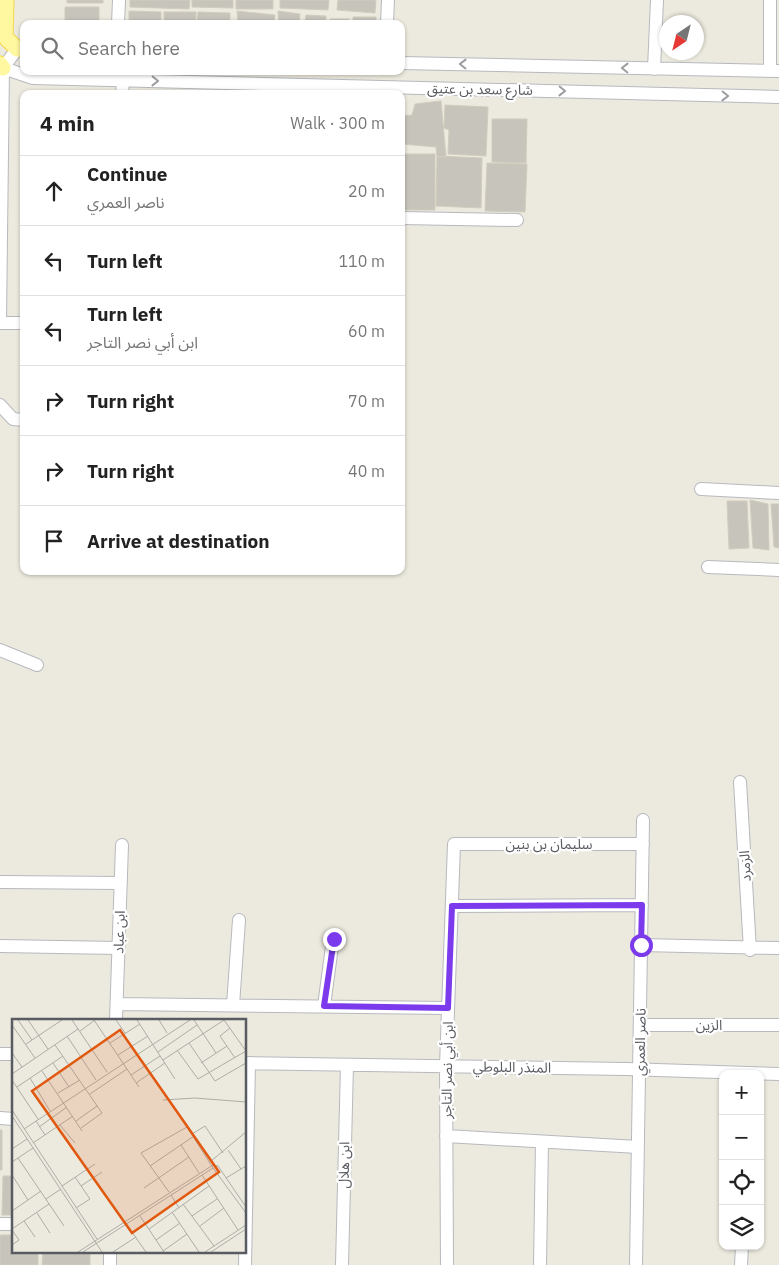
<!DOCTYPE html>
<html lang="en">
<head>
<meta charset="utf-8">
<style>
  :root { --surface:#fff; --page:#f2f2f2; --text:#222; --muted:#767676; --line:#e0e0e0 }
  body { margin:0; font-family:"IBM Plex Sans","Noto Sans Arabic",sans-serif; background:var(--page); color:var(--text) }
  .controls { position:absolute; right:15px; bottom:15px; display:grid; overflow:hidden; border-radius:10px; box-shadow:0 1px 4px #0004 }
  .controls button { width:45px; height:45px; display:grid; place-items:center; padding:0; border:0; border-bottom:1px solid var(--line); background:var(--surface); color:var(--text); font:25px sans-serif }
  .compass { position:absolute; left:659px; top:15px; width:45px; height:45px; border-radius:50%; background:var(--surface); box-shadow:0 1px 4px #0004; rotate:215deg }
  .stop { position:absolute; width:15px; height:15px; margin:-11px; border:4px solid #7c3aed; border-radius:50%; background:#fff }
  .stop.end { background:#7c3aed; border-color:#fff; box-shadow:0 1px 5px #0008 }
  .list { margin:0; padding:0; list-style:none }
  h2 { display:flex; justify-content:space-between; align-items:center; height:65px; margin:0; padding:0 20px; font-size:21px }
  h2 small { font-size:16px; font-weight:400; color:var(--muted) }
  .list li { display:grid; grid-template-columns:32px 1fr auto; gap:15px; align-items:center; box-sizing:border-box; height:70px; padding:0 20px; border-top:1px solid var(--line) }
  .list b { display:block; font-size:19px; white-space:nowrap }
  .list p { margin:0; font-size:16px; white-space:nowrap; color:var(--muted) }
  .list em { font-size:16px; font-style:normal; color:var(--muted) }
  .icon { flex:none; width:28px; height:28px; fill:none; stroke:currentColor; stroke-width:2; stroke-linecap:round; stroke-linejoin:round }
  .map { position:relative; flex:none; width:779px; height:1265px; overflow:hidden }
  .search { position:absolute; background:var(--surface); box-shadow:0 1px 4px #0004; left:20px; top:20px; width:385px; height:55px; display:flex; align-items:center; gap:12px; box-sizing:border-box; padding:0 18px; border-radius:10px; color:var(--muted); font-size:19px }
  .panel { position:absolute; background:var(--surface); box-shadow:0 1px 4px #0004; left:20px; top:90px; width:385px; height:485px; border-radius:10px }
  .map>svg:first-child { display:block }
  .building { fill:#c7c4bc; stroke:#d1ccbd }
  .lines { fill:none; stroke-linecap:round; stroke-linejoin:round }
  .minor-casing { stroke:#b7b9bf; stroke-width:14 }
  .major-casing { stroke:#f8d64b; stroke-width:17 }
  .minor { stroke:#fff; stroke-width:12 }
  .major { stroke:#fff8a0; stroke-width:15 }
  .oneway { stroke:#9b9da0 }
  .route { stroke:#7c3aed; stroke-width:6 }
  .labels { text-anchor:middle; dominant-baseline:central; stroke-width:4.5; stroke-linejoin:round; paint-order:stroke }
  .street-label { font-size:14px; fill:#585b61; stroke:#fff }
  .inset-road { fill:none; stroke:#adada8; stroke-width:1 }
  .view { fill:#e15910; fill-opacity:0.15; stroke:#e15910; stroke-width:2.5 }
  .inset-edge { fill:none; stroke:#585b61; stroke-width:2.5 }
</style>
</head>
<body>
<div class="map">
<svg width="779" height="1265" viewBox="0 0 779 1265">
  <rect width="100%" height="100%" fill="#eceade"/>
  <path class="building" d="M67,0h36v3h-36z
    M130,0h60l-1,9 -59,-2z
    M192,0h41v8l-41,-1z
    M236,0h37v9h-37z
    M280,0h49l-1,10 -48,-2z
    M338,0h38l-1,13 -38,-3z
    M65,7h34v17h-34z
    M129,11l32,1v12h-32z
    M237,11l38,4 -1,9h-36z
    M278,11l22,3 -1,10h-20z
    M164,12h32v12h-32z
    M198,12l32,1v11h-33z
    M306,15l20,1v8h-21z
    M353,17h23v7h-23z
    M330,19h19v5h-19z
    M441,101l5,56h-9l-1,-10 -35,-3v-28l11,-1 3,-11z
    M445,105l43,2 -2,49 -38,-2 1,-24 -5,-2z
    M492,119h35l-1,44 -34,-1z
    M401,154h34v56h-34z
    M437,156l45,2 -1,50 -45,-2z
    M487,163l40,1 -2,48 -40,-1z
    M750,500l18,4 1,46 -16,-2z
    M727,501h20l2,47 -20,1z
    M771,504h8v44l-5,-1z
    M0,1130h2v40h-2z
    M3,1176h11v39h-12z
    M0,1235h14v16h24v14h-38z
    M43,1251h47v14h-48z"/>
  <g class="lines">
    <defs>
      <path id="minor" d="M770,0v71
        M118,24l1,-24
        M387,24l1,-24
        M401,63l378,8
        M3,68l30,10 746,19
        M654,69l3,-69
        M122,94l1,-14
        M401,218l116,2
        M0,321l3,-253 14,-19 7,2
        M0,323h24
        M0,405l13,14 11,1
        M701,489l78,4
        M708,567l71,3
        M0,650l37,15
        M740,782l10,168
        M0,882l121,1
        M452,906l190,-1
        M641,945l138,3
        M0,946l118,2
        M117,1004l331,4
        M233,1005l6,-85
        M324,1006l9,-67
        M116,1020l6,-175
        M640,1025h139
        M0,1054h14
        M245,1063l381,6 153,5
        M0,1118l14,1
        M446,1136l192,11
        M0,1224h14
        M110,1265v-14
        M245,1265l4,-202
        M342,1265l5,-200
        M447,1265l-1,-199 8,-222h189
        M540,1265l2,-123
        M636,1265l7,-445
        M741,1265l1,-19"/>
      <path id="major" d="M6,0l-1,37 12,12
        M0,64l3,4"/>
    </defs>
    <use href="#minor" class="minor-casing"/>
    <use href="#major" class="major-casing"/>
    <use href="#minor" class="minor"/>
    <use href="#major" class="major"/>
  </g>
  <defs><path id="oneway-chevron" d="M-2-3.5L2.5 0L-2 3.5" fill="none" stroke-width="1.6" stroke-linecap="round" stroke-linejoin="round" transform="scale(1.25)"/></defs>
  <g class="oneway">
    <use href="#oneway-chevron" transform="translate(463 64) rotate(-179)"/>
    <use href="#oneway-chevron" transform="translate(625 68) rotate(-179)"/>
    <use href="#oneway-chevron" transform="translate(155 81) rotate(1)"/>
    <use href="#oneway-chevron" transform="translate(562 91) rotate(1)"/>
    <use href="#oneway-chevron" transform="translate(725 96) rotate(1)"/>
  </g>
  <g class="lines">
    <path class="route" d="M334,939l-10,67 124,2 4,-102 190,-1 -1,40"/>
  </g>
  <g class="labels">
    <g class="street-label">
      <text transform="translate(480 89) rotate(1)">شارع سعد بن عتيق</text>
      <text x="549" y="844">سليمان بن بنين</text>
      <text transform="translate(745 866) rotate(-93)">الزمرد</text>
      <text transform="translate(119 932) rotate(-88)">ابن عباد</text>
      <text x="709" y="1025">الزين</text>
      <text transform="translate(640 1042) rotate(-89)">ناصر العمري</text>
      <text transform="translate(512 1067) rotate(1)">المنذر البلوطي</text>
      <text transform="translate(447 1070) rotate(-89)">ابن أبي نصر التاجر</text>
      <text transform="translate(344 1165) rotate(-89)">ابن هلال</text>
    </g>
  </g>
  <g transform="translate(12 1019)">
    <rect width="234" height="234" fill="#eceade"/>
    <path class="inset-road" d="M6,1l14,20M16,1l20,29M60,1l35,52M82,1l45,67M104,1l9,13M125,1l38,59M147,1l8,13M182,1l22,33M0,6l23,33M218,9l-10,8 15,22M68,12l15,-11M55,17l29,44M98,24l30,-19M177,24l26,38 31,-18M14,25l36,-24M43,26l47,68 -21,15M165,31l21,29 48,-28M146,33l39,-27M0,34l10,14M106,36l30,-19M151,41l61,-40 22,31M41,44l16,24M189,44l26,-17M30,52l40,60M0,55l66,-45M119,56l29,-19M18,59l20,33M0,61l26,39M124,64l29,-20M5,68l46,-31M46,74l22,-13M78,75l37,-25M151,81l32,-2 51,4M0,91l85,129M0,97l90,136M24,102l9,14M64,102l21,-15M48,106l15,18M27,108l28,-20M12,110l166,-109M180,115l13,-8 18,27M21,124l40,-27M169,126l18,28M0,130l15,-10M216,131l13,19M6,139l46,68M199,142l35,-29M0,143l21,-14M201,146l5,1 28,41M138,147l44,-30M201,149l33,45M0,156l16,25M190,156l36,55M63,158l15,22 -14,9M214,159l20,-12M50,167l33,-22M69,167l21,-14M132,169l45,-31M159,176l8,13M34,180l15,-10M171,185l31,42M0,192l29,-20M160,193l27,40M25,194l13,20M128,197l24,36M180,197l25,-17M12,202l11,16M115,206l19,27M188,207l24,-18M0,210l37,-25M137,210l60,-43M0,211l7,10 -7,5M144,221l24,-17M151,232l24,-17M66,233l135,-87M71,233l130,-84 -26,-41 -46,26 28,39M101,233l23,-15M193,233l41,-27M199,233l35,-23"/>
    <path class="view" d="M108,11l99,142 -87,61 -100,-142z"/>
    <rect width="234" height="234" class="inset-edge"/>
  </g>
</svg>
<div class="controls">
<button>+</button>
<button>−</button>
<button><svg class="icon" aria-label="locate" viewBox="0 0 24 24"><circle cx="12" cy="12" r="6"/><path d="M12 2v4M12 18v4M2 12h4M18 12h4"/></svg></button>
<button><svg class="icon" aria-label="layers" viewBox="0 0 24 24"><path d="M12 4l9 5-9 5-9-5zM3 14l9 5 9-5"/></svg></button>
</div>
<svg class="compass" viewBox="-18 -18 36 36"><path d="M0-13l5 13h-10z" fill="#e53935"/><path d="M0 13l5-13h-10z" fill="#767676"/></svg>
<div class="stop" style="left:641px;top:945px"></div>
<div class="stop end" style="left:334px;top:939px"></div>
<div class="search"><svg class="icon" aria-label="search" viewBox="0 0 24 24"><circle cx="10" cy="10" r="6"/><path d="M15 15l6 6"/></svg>Search here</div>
<section class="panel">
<h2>4 min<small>Walk · 300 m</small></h2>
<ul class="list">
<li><svg class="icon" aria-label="ahead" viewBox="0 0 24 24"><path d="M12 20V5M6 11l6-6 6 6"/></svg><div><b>Continue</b><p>ناصر العمري</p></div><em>20 m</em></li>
<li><svg class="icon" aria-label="left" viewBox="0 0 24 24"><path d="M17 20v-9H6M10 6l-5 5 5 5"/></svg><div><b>Turn left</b></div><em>110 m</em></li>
<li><svg class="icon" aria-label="left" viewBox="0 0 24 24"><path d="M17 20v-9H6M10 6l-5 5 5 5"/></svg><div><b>Turn left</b><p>ابن أبي نصر التاجر</p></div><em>60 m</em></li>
<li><svg class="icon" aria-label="right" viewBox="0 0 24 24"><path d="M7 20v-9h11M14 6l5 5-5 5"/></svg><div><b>Turn right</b></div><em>70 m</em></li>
<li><svg class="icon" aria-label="right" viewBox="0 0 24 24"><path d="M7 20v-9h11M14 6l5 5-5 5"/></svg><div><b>Turn right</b></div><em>40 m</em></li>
<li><svg class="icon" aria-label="arrive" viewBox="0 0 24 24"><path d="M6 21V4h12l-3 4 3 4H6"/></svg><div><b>Arrive at destination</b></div></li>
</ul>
</section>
</div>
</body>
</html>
